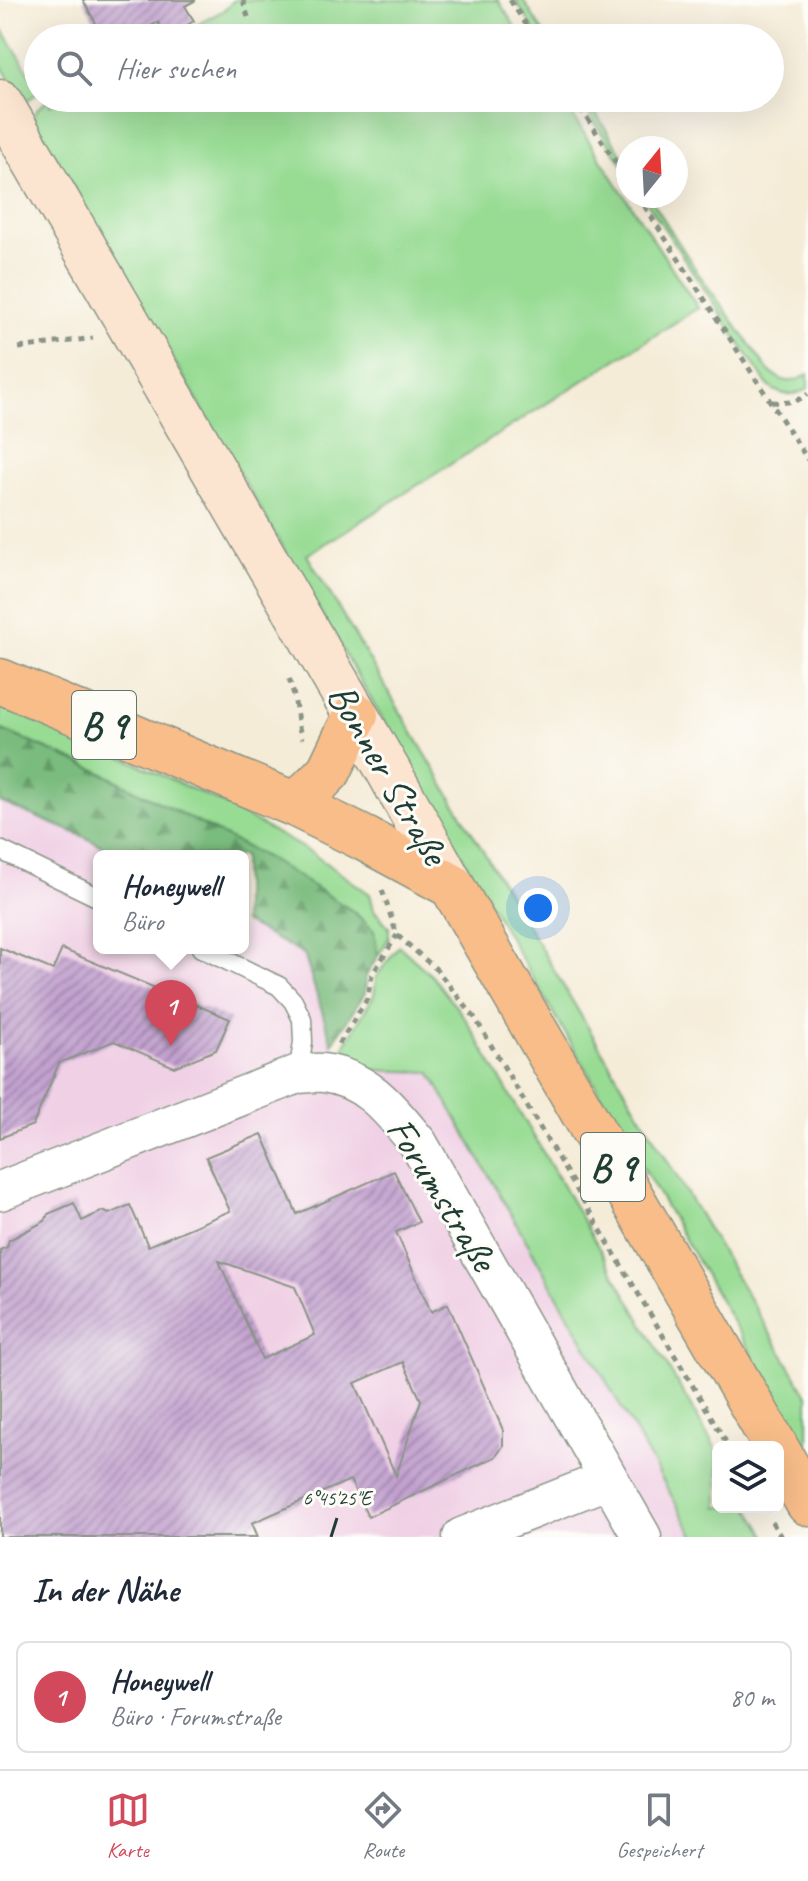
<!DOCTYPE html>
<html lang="de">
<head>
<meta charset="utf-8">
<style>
  :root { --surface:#fff; --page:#f2f2f3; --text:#1f2937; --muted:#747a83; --line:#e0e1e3; --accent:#d1495b }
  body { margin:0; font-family:Caveat,sans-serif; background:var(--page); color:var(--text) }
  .controls { position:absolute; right:24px; bottom:24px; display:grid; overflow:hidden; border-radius:12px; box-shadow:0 8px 32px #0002 }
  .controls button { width:72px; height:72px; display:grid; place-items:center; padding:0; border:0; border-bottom:2px solid var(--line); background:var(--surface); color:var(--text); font:40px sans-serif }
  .compass { position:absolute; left:616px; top:136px; width:72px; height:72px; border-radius:50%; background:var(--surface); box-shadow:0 8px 32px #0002; rotate:18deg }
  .you { position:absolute; left:538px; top:908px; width:28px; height:28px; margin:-20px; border:6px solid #fff; border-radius:50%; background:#1a73e8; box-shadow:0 0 0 12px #1a73e833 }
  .badge { display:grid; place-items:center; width:52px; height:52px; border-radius:50%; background:var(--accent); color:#fff; font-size:26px; font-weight:700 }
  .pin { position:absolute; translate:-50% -66px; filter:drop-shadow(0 2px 4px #0008) }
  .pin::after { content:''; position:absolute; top:42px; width:28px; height:24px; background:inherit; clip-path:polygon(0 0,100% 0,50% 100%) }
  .popup { position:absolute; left:93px; top:850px; width:156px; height:104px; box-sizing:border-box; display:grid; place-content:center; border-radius:12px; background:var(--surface); filter:drop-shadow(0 2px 6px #0005); font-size:26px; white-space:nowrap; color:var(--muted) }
  .popup b { font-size:30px; color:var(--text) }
  .popup::after { content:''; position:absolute; left:50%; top:100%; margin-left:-16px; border:16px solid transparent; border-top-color:var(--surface) }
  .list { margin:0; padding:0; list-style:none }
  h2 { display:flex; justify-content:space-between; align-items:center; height:104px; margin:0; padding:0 32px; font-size:34px }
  h2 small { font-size:26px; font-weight:400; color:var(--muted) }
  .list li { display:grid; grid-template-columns:52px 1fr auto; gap:24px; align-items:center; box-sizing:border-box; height:112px; margin:0 16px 16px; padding:0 16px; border:2px solid var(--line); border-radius:12px }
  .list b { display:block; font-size:30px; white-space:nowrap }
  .list p { margin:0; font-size:26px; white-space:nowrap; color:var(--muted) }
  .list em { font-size:26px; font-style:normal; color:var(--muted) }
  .icon { flex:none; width:44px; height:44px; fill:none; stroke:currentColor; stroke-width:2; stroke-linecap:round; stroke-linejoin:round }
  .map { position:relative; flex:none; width:808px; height:1537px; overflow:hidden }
  .search { position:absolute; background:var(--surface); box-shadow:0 8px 32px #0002; left:24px; right:24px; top:24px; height:88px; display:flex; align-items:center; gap:20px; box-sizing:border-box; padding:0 28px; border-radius:44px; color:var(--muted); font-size:30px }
  .sheet { height:232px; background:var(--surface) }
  nav { display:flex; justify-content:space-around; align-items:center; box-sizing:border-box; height:112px; border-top:2px solid var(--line); background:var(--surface); font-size:22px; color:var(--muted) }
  nav a { display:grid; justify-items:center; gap:4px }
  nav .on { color:var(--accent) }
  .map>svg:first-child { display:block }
  .built { fill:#f0d0e5 }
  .grass { fill:#98dc94; stroke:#5c8c64; stroke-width:2 }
  .forest { fill:url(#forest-firs); stroke:#4c7c59; stroke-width:2 }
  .building { fill:url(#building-hatch); fill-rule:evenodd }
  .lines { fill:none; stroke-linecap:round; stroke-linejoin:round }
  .lane-casing { stroke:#8a9486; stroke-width:21 }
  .street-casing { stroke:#8a9486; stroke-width:41 }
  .secondary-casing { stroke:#8a9486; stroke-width:47 }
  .primary-casing { stroke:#8a9486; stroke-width:47 }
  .path { stroke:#8a9486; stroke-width:5; stroke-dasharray:6 6; stroke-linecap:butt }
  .lane { stroke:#fff; stroke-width:18 }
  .street { stroke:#fff; stroke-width:38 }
  .secondary { stroke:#fce5d0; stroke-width:44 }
  .primary { stroke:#f8bd89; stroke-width:44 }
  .ticks { fill:none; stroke:#1f3d34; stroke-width:3 }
  .labels { text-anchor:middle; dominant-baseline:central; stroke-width:6; stroke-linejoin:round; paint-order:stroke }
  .shield { fill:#fdfcf7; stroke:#62766e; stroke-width:2 }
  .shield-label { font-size:38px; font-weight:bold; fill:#1f3d34 }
  .street-label { font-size:40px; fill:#1f3d34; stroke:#fdfcf7 }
  .ticks-label { font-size:20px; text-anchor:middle; fill:#1f3d34; stroke:#fdfcf7; stroke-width:6; stroke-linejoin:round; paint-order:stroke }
</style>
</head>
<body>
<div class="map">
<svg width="808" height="1537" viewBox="0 0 808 1537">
  <defs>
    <pattern id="forest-firs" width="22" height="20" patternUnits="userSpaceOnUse" patternTransform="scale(2)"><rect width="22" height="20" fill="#7abc7e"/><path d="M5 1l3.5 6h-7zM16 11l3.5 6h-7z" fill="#639a68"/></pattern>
    <pattern id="building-hatch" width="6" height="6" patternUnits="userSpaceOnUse" patternTransform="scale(2)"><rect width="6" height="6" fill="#c2a1cf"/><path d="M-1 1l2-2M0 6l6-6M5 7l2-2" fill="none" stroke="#9d84a9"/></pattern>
  </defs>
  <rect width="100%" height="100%" fill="#fdfcf7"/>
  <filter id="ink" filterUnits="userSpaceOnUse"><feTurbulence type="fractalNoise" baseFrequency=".0125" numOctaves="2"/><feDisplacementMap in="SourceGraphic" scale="16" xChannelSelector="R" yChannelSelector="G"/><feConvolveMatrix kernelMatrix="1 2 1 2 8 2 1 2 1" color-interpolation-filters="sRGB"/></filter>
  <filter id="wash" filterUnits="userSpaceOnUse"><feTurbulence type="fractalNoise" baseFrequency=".006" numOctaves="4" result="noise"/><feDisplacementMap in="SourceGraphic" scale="32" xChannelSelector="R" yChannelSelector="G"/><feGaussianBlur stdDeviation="1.8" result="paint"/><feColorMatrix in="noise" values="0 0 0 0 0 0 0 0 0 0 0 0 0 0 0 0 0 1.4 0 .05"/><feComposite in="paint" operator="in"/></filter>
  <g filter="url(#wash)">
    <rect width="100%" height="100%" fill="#f5ecd8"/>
    <path class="built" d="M0,802l85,35 35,19h-21v92h144v-26l61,32 28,90 39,26 59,2 265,465h-695z"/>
    <path class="grass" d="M234,0h264l24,38h-349l53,-29z
      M515,0h8l24,38h-7z
      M0,25l38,62v6l-15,10 -23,-40z
      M62,98h499l137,210 -391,247 501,842v54l-775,-1333 5,-10 9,-7 3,4z
      M579,98h7l42,66v9z
      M643,196h6l49,77 71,98c14,12 23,14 39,3v15c-16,8 -30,8 -42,-6z
      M0,706l125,52 97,45 88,49 60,42 4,16 15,17v11l-11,18 -4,-25 -20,-19 -81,-51 -175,-90 -98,-42z
      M399,946l33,30 33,42 253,435v54h31l18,30h-72l-265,-465 -59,-2 -29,-20 32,-55 2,-18z"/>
    <path class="forest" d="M0,729l98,42 175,90 81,51 20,19 4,25 -12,20 -1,17 -33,51 -28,-90 -61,-32v-66h-123l-35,-19 -85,-35z"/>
    <g id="blocks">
      <path class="building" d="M83,0h113l-11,6 9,15 -28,16 -8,-15 -29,16h-25z
        M0,948l53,22 9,-21 168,70 -14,31 -42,17 -60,-26 -55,22 -26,62 -33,13z
        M262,1134l35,80 97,-43 25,51 -23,10 35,80 17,-8 55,126v16l-4,6 -4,5 -127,60 -18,-37 -98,43 6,14h-258v-287l7,-3 2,-7 36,-19 3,-7 26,-11 8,18 21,-10 6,3 21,-9 18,41 82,-35 -24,-54zM219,1261l76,26 20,48 -53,24zM403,1362l18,38 -25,76 -41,-93z"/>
    </g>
  </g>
  <g filter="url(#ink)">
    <use href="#blocks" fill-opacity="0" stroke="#8a9486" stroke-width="2"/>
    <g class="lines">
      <defs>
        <path id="lane" d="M0,850l99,48
          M201,948l78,38 14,15 9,18 1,23 -5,32"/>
        <path id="street" d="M0,1191l298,-117c8,0 17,-2 25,-1 46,6 68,38 95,70l224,394
          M462,1537l147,-58"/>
        <path id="secondary" d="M0,102l389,670 63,114"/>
        <path id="primary" d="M0,681l296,124 69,34 87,47 324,561
          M296,805l33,-34 27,-56
          M778,1451l30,52"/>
      </defs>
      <use href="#lane" class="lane-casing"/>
      <use href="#street" class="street-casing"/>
      <use href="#secondary" class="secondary-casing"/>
      <use href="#primary" class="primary-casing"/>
      <path class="path" d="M243,0l5,17
        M510,0l25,38
        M574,98l54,83
        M638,196l170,264
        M19,348l74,-10
        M772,402c14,1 24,1 36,-8
        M289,679c7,16 7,41 13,60
        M382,890l15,45 39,34 39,49 254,429
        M339,1044l28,-45 5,-24 25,-40
        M772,1522l9,15"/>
      <use href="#lane" class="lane"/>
      <use href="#street" class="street"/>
      <use href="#secondary" class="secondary"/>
      <use href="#primary" class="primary"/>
    </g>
  </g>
  <path class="ticks" d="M331,1537l6,-19"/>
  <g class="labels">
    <g class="shield">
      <rect x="72" y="691" width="64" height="68" rx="6"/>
      <rect x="581" y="1133" width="64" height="68" rx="6"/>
    </g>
    <g class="shield-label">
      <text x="104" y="725">B 9</text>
      <text x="613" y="1167">B 9</text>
    </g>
    <g class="street-label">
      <text transform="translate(388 774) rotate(60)">Bonner Straße</text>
      <text transform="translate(442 1194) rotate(58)">Forumstraße</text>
    </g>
  </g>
  <g class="ticks-label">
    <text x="337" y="1505">6°45'25"E</text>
  </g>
</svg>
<div class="controls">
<button><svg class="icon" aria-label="layers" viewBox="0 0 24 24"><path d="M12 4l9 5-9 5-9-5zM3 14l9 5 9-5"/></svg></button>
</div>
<svg class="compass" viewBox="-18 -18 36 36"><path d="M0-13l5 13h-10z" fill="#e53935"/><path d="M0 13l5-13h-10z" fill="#747a83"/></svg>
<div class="you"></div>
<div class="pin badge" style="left:171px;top:1046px">1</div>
<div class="popup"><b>Honeywell</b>Büro</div>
<div class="search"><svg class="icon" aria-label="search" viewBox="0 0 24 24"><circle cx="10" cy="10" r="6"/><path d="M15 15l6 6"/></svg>Hier suchen</div>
</div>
<section class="sheet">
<h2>In der Nähe<small></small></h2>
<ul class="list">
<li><span class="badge">1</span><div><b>Honeywell</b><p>Büro · Forumstraße</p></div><em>80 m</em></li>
</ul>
</section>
<nav>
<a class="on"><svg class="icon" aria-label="map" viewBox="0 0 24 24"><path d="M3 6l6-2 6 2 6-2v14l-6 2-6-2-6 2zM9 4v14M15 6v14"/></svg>Karte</a>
<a><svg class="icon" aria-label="directions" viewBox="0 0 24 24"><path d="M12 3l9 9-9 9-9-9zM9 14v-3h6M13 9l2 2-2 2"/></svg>Route</a>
<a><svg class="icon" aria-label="saved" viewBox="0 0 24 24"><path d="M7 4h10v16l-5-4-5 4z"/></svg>Gespeichert</a>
</nav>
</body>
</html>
